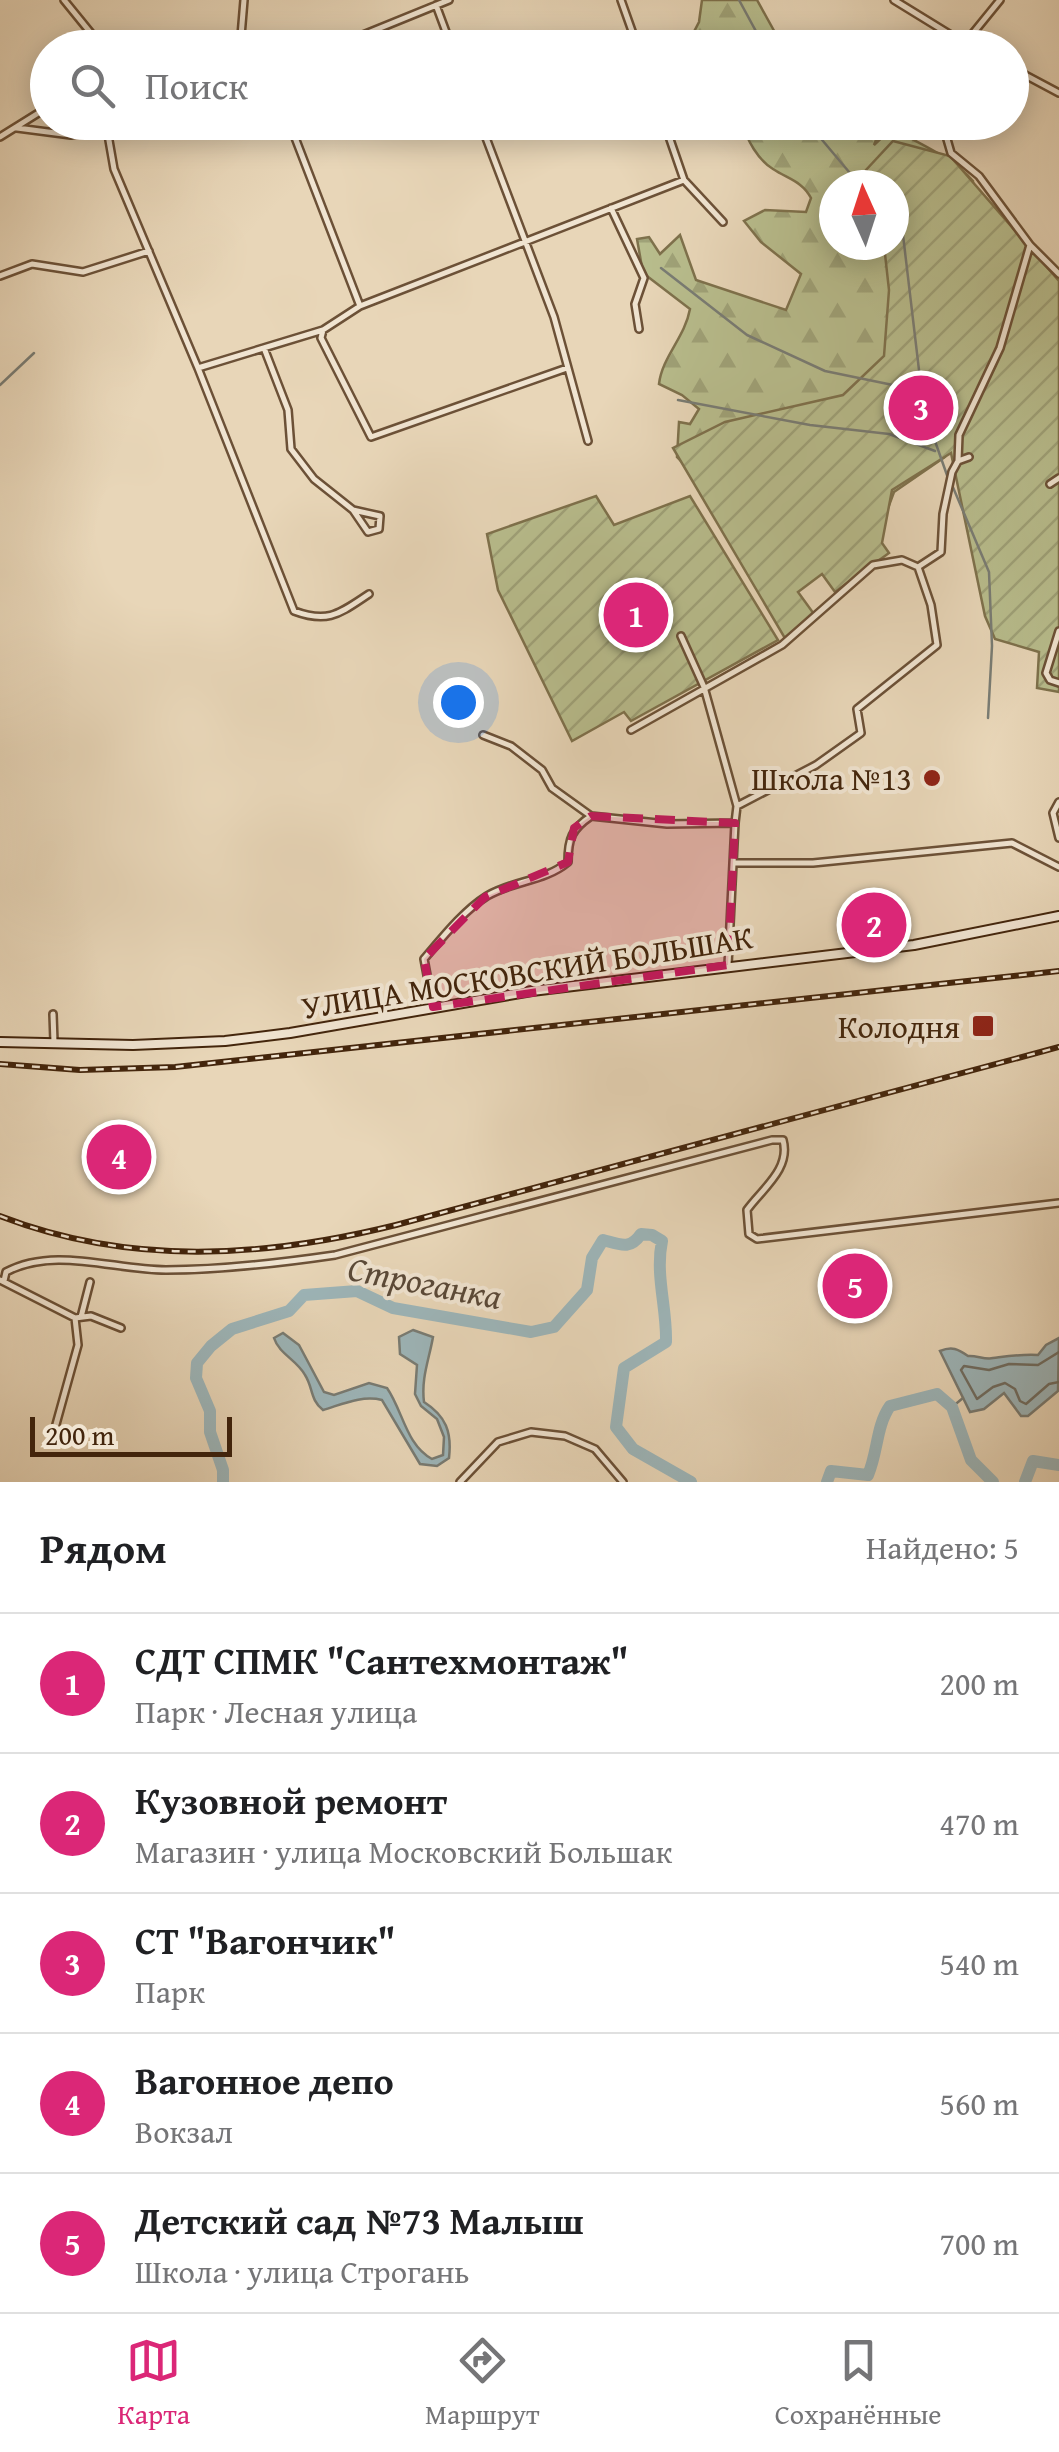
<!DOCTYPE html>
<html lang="ru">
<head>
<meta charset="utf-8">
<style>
  :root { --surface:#fff; --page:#f6f6f6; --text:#202124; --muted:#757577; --line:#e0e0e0; --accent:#db2777 }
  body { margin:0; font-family:"Gentium Book Plus",serif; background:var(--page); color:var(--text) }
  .compass { position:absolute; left:819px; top:170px; width:90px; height:90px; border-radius:50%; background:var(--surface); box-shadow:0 5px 25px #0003; rotate:357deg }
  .scale { position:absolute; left:30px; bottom:25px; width:202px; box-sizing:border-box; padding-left:10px; border:5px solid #43250c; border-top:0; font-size:28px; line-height:35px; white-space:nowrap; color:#43250c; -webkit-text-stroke:8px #f0e4d1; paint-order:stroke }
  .you { position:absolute; left:458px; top:702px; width:35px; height:35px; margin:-25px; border:8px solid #fff; border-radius:50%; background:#1a73e8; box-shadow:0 0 0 15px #1a73e833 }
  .badge { display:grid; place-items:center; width:65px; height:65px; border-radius:50%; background:var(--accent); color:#fff; font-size:32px; font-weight:700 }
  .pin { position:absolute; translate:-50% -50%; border:5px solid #fff; box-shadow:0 2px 10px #0006 }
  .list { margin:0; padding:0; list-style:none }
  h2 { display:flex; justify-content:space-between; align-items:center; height:130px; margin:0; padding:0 40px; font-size:42px }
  h2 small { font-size:32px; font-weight:400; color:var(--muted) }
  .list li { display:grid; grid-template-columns:65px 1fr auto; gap:30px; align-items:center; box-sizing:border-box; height:140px; padding:0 40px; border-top:2px solid var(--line) }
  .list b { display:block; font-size:38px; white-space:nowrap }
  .list p { margin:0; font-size:32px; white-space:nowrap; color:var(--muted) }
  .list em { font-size:32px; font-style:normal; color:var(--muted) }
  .icon { flex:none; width:55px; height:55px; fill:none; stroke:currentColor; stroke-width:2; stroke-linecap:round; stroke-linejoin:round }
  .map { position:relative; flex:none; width:1059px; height:1482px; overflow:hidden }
  .search { position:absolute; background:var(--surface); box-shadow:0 5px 25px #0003; left:30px; right:30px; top:30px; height:110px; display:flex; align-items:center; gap:25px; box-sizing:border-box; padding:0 35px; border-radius:55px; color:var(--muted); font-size:38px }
  .sheet { height:830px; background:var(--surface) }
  nav { display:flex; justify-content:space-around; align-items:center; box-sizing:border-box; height:140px; border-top:2px solid var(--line); background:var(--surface); font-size:28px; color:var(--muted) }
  nav a { display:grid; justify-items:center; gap:5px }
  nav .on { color:var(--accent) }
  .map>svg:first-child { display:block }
  .forest { fill:url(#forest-firs); stroke:#7e714c; stroke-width:2.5; fill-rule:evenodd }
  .garden { fill:url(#garden-furrows); stroke:#7e714c; stroke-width:2.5 }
  .water { fill:#9db6ba; stroke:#797c74; stroke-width:2.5 }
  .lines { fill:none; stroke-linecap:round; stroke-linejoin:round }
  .shore { stroke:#706e63; stroke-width:2.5 }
  .stream { stroke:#797c74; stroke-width:2.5 }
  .river { stroke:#9db6ba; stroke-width:12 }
  .street-casing { stroke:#6c5137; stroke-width:10 }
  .secondary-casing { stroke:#43250c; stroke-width:12 }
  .street { stroke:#f0e4d1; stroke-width:5 }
  .secondary { stroke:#f0e4d1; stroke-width:8 }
  .rail-casing { stroke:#43250c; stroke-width:6 }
  .rail { stroke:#f0e4d1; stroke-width:2.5; stroke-dasharray:8; stroke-linecap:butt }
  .marked { fill:#c2185b; fill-opacity:0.2; stroke:#c2185b; stroke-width:8; stroke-dasharray:20 12; stroke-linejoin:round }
  .poi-dot { fill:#8f2418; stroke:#f0e4d1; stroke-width:4 }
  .labels { text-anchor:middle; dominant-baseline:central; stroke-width:8; stroke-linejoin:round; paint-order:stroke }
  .poi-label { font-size:32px; fill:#43250c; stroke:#f0e4d1; text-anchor:end }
  .street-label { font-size:32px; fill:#43250c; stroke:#f0e4d1 }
  .water-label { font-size:35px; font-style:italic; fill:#5a4938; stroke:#f0e4d1 }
</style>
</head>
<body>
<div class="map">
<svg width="1059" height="1482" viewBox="0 0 1059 1482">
  <defs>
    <pattern id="forest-firs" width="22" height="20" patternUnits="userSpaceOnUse" patternTransform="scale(2.5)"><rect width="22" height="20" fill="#b8bd8d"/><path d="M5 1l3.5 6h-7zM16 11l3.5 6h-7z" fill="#9fa278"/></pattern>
    <pattern id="garden-furrows" width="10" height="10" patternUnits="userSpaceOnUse" patternTransform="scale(2.5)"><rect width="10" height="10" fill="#b8bd8d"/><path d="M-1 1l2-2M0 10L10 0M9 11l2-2" fill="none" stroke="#9fa278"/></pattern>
  </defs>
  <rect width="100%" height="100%" fill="#e8d6b8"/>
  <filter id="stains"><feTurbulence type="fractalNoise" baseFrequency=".002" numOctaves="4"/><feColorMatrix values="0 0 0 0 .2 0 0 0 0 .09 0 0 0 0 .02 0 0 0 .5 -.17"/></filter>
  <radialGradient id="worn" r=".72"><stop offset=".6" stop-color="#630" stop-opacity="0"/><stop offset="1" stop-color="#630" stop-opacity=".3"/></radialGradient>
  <path class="forest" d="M702,0h55l26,47h-97l13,-25z
    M883,122l-9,23 18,-17c29,17 59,28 81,53l-1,58 33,-25 3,5 -7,11 6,7 10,-6 11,11 -29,1 -28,161 -26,53 -51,35 -10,27 -176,-31 -31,-31 2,-35 11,2 9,-15 -17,-14 -23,-11c3,-27 26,-47 31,-75l-47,-36 -6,-34 12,-2 11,17 20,-19 16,45 90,30 15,-36 -40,-32 -17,-21 21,-11 41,2 5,-14c-9,-17 -23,-19 -38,-29 -15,-9 -26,-29 -31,-46zM834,185h60v60h-60z"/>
  <path class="garden" d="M893,141l57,15 109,125v411l-22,-4 2,-36 -44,-13 -10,-23 -34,-163 -59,37 -10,53 7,10 -54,39 -13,-18 -24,18 16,22 -28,26 -113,-192 52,-26 118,-27 41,-39 5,-66 -5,-45h10v-60h-22l-6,-15z
    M596,496l18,29 76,-29 88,144 -147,81 -7,-9 -52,29 -74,-151 -11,-56z"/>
  <path class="water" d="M413,1330l20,7c-4,23 -12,41 -9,65 22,14 28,30 25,56l-12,8 -17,-2 -38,-64c-20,-5 -39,4 -59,10 -13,-10 -10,-23 -18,-35 -8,-15 -26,-21 -31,-37l9,-5 16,12 25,47 10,3 35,-12 18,5c16,23 19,57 45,71l11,-4 1,-18 -7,-18 -16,-13 -6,-12 2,-29 -17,-11 -1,-17z
    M1059,1338l-1,53 -30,25h-7l-17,-23 -20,16 -14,3 -30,-61c12,-5 18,-2 28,5 8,-1 17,4 25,2 16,-2 28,-4 45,-3l8,-10z"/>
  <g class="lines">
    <path class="shore" d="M1059,1352l-21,13 -29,-1 -20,6 -25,-4 -3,4 16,29 16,-12 12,-4 10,6 5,12 6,3 23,-20 10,-2"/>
    <path class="stream" d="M739,0l26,48
      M807,122l53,63
      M894,224l9,11 16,135 -2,20 31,88
      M661,268l86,67 78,36 92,19
      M0,385l34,-32
      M678,400l132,25 79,9 46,17
      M952,485l37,87 3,74 -4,72
      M952,1407l11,-9"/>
    <path class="river" d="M223,1482v-12l-13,-38v-21l-14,-33 1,-15 14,-17 21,-17 57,-18 15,-16 53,-4 36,17 138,24 23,-5 33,-37 5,-32 11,-18c18,5 27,10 38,-6l11,1 10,6c-7,34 5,67 4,101l-42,26 -8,59 17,22 58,33
      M827,1482l4,-11 37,4c10,-23 8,-49 22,-69l47,-12 15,13 19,53 22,22
      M1025,1482l8,-21 26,4"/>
    <defs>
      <path id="street" d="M64,0l39,48
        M621,0l17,48
        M894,0l78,48
        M436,5l16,43
        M240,48l4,-48
        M331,48l118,-48
        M961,48l39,-48
        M1012,68l47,25
        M289,122l71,184
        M480,122l74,195 34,124
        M664,122l20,58 39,42
        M942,122l9,31 28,23 51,69 29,29
        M17,128l54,7 61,-13
        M107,129l7,40 84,199 96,243c35,13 46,2 75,-17
        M0,137l48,-30
        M611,208l33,70 -9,26 4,25
        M0,276l32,-12 51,8 66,-21
        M323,330l-2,8 50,99 196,-69
        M264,348l24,62 3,39 23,30 39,31 15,22 11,-3 1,-13 -27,-6
        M198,368l125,-38 37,-24 324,-126
        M958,461l11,-4
        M1050,484l9,-6
        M918,567l23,-15 2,-38 9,-42 6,-11 1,-26 41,-87 30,-103
        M1059,631l-13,42 4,7 9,3
        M681,636l23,51 33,119
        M631,730l151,-85 91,-80 29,-5 16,7 13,38 6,40 -80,64 4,24 -45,32 -79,41 -2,17
        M483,735l28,11 31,24 10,18 39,28 76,8 68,-1 -7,142
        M1059,802l-6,11 6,25
        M735,863h78l199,-20 47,24
        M433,1007l-9,-48c18,-21 39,-48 63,-63 27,-16 57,-14 81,-34 0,-24 4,-33 23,-46
        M53,1014l1,28
        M0,1280l75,38 3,27 -23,83
        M4,1281l2,-9c48,-26 108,-2 160,-2 56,0 114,-7 169,-15l437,-115h11c8,29 -21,49 -36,70l2,24 8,5 302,-36
        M81,1317l9,-35
        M75,1318l16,-2 30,12
        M460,1482l38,-40 33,-10 34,4 30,13 28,33"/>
      <path id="secondary" d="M0,1042l133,3 92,-4 65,-8 242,-42 382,-46 145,-29"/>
    </defs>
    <use href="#street" class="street-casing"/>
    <use href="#secondary" class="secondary-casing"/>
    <use href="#street" class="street"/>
    <use href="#secondary" class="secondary"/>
    <defs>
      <path id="rail" d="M0,1064l80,6 95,-3 884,-96
        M0,1216c130,50 263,42 396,9l663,-178"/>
    </defs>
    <use href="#rail" class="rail-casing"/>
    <use href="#rail" class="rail"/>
  </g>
  <path class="marked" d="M591,816l144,7 -7,142 -295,42 -9,-48 61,-62 83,-35 6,-34z"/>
  <g class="poi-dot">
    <circle cx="932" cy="778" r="10"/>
    <rect x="971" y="1014" width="24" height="24" rx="5"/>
  </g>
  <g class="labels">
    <g class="poi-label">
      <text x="912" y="778">Школа №13</text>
      <text x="960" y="1026">Колодня</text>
    </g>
    <g class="street-label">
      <text transform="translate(527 972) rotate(-9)">УЛИЦА МОСКОВСКИЙ БОЛЬШАК</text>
    </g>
    <g class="water-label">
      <text transform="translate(425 1282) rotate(11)">Строганка</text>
    </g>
  </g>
  <rect width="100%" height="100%" filter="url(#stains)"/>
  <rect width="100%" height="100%" fill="url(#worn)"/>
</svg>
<svg class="compass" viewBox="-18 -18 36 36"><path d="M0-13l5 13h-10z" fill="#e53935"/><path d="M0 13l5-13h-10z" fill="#757577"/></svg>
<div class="scale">200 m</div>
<div class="you"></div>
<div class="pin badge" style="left:636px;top:615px">1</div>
<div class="pin badge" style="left:874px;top:925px">2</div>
<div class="pin badge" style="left:921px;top:408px">3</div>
<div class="pin badge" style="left:119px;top:1157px">4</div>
<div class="pin badge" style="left:855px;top:1286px">5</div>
<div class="search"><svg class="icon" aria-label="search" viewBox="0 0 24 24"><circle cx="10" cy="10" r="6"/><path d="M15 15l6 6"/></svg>Поиск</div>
</div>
<section class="sheet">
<h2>Рядом<small>Найдено: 5</small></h2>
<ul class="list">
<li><span class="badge">1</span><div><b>СДТ СПМК &quot;Сантехмонтаж&quot;</b><p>Парк · Лесная улица</p></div><em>200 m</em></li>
<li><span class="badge">2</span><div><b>Кузовной ремонт</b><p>Магазин · улица Московский Большак</p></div><em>470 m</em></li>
<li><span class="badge">3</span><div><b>СТ &quot;Вагончик&quot;</b><p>Парк</p></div><em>540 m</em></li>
<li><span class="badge">4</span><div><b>Вагонное депо</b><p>Вокзал</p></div><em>560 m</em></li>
<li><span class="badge">5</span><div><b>Детский сад №73 Малыш</b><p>Школа · улица Строгань</p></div><em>700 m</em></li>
</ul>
</section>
<nav>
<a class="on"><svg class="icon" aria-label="map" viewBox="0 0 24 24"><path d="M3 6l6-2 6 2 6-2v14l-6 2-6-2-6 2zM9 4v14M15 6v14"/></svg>Карта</a>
<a><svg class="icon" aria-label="directions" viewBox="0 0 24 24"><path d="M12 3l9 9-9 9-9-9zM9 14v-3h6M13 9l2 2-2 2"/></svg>Маршрут</a>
<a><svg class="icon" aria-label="saved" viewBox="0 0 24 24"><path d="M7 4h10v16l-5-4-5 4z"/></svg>Сохранённые</a>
</nav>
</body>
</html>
